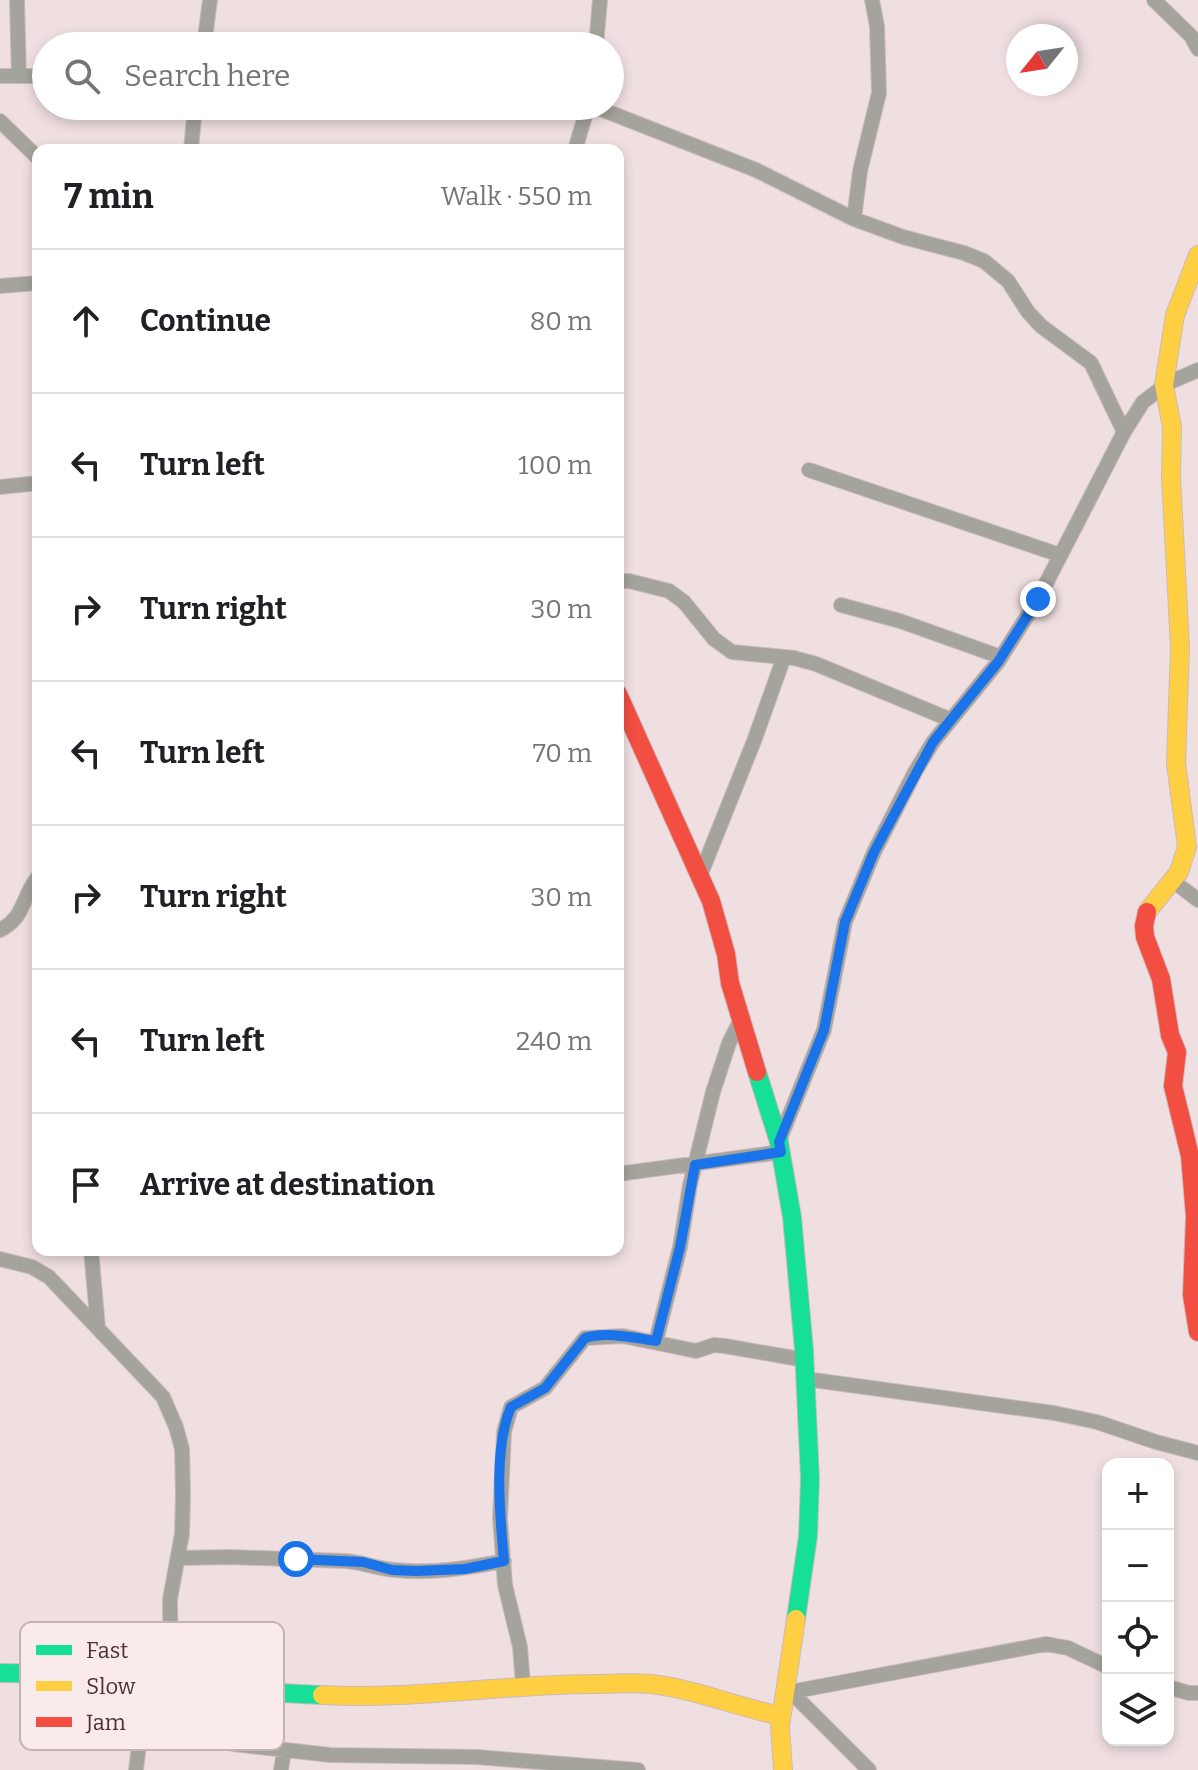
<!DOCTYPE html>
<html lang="en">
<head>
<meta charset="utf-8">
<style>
  :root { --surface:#fff; --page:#f6f6f6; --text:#202124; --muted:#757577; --line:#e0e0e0 }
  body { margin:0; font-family:Bitter,serif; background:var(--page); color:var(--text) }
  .controls { position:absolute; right:24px; bottom:24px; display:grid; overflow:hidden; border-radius:16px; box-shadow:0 4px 12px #0003 }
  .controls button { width:72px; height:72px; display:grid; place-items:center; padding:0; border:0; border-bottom:2px solid var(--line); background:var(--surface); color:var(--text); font:40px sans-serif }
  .compass { position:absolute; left:1006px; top:24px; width:72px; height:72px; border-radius:50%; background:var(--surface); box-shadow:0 4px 12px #0003; rotate:240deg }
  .stop { position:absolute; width:24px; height:24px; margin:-18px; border:6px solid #1a73e8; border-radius:50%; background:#fff }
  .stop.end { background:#1a73e8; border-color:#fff; box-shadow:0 2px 8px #0008 }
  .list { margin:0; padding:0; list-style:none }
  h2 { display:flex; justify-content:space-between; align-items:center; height:104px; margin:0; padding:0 32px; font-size:34px }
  h2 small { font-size:26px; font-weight:400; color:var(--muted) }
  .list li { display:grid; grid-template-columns:52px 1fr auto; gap:24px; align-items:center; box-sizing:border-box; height:144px; padding:0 32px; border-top:2px solid var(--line) }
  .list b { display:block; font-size:30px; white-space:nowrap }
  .list em { font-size:26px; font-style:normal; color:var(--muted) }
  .icon { flex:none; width:44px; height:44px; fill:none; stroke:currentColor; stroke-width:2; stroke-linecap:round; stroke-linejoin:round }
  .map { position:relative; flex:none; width:1198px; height:1770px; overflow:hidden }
  .search { position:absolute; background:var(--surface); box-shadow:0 4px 12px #0003; left:32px; top:32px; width:592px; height:88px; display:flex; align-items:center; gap:20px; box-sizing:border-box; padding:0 28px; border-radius:44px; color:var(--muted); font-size:30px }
  .panel { position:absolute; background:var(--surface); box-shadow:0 4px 12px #0003; left:32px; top:144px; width:592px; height:1112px; border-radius:16px }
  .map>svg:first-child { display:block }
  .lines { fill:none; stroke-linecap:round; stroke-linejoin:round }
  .street-casing { stroke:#cbbabc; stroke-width:16 }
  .fast-casing { stroke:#cbbabc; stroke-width:20 }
  .slow-casing { stroke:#cbbabc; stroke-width:20 }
  .jam-casing { stroke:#cbbabc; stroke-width:20 }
  .street { stroke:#a4a39c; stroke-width:14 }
  .fast { stroke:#16e098; stroke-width:18 }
  .slow { stroke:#ffcf43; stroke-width:18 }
  .jam { stroke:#f24e42; stroke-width:18 }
  .route { stroke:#1a73e8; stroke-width:10 }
  .key { fill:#f9eaec; stroke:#c5b2b5; stroke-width:2 }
  .key-label { font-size:22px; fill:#4d3134 }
</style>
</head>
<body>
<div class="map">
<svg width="1198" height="1770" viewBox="0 0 1198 1770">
  <rect width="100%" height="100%" fill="#f0dfe1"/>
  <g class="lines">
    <defs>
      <path id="street" d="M17,0l2,76
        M1154,0l37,36 7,13
        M204,46l6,-46
        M596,46l4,-46
        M0,76h46
        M593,106l163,64 98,49 49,18 61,16 20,8 24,20 20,31 13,14 50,37 33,69
        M0,121l38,37
        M191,150l4,-44
        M575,150l13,-44
        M854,219l6,-48 19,-78 -2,-67 -5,-26
        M0,286l38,-3
        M809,470l251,85
        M0,487l38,-4
        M618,581h11l40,10 15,11 30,37 18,13 62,6 22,6 135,56
        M841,605l59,16 101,36
        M700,876l54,-135 30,-84
        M1173,881l25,19
        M0,930c26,-13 21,-33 38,-53
        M779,1141l45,-111 21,-108 29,-70 41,-80 18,-30 65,-80 40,-63 86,-167 19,-30 25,-19 30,-13
        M618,1174l163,-22
        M91,1250l7,78
        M0,1259l32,8 17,10 114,120 13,30 6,22 1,45 -1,40 -12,65 1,88
        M656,1341l24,-94 10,-62 23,-93 16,-49 12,-24
        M806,1379l248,34 43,9 59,20 42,11
        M179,1558l51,-1 115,4c17,1 33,8 50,9 37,4 73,-2 109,-9
        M523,1685l-3,-38 -15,-62 -5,-67 4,-86 7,-25 34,-19 40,-50 38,-2 73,15 18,-6 11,1 80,14
        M149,1686l10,18 19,23 24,11 31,6 97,11 147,2 161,13
        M1168,1687l21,6h9
        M791,1692l78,78
        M785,1693l261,-49 22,4 40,19
        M136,1770l10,-84
        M281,1770l3,-19"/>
      <path id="fast" d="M757,1072l22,70 13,75 12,133 6,129 -2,57 -12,83
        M0,1673l70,1 34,3 34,9 184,9"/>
      <path id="slow" d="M1147,912l32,-40 8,-25 -11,-84 4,-116 -9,-170 1,-50 -8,-42 11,-70 23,-60
        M322,1695c92,5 182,-11 274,-11 18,0 37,-2 55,0 44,5 86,23 130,32
        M783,1770l-3,-44 16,-107"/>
      <path id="jam" d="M618,694l93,207 15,53 4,29 27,89
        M1147,912l-3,14 1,11 16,42 9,56 7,17 -4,34 17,70 5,60 -3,79 6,37"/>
    </defs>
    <use href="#street" class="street-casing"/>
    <use href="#fast" class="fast-casing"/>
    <use href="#slow" class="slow-casing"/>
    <use href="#jam" class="jam-casing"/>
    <use href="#street" class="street"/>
    <use href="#fast" class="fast"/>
    <use href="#slow" class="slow"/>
    <use href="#jam" class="jam"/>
  </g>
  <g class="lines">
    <path class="route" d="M296,1559l67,3 29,8 24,1 49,-2 39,-8c-4,-45 -11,-112 7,-154l34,-19 40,-50c22,-7 49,0 71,3l24,-94 15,-82 86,-13 -2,-10 45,-112 21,-108 29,-70 59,-110 65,-80 40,-63"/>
  </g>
  <rect x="20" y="1622" width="264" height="128" rx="12" class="key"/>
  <rect x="36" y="1645" width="36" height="10" fill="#16e098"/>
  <rect x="36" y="1681" width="36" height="10" fill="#ffcf43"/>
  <rect x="36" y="1717" width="36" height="10" fill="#f24e42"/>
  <g class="key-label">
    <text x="86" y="1658">Fast</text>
    <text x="86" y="1694">Slow</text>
    <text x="86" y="1730">Jam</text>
  </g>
</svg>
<div class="controls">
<button>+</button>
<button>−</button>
<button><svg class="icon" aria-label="locate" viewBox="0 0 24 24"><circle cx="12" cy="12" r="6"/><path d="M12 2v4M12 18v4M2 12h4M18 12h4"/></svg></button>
<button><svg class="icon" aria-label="layers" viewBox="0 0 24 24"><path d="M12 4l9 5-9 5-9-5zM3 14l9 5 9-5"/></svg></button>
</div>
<svg class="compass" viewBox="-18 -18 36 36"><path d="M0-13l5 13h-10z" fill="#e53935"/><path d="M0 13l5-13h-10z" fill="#757577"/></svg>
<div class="stop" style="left:296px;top:1559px"></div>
<div class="stop end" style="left:1038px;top:599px"></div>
<div class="search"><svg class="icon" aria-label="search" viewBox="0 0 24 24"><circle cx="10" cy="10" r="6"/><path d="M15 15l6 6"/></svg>Search here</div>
<section class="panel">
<h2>7 min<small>Walk · 550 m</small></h2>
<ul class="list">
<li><svg class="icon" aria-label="ahead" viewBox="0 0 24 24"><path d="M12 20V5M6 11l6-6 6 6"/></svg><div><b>Continue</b></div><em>80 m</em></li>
<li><svg class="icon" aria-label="left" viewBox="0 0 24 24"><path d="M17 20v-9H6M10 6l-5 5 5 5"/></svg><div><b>Turn left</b></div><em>100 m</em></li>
<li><svg class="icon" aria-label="right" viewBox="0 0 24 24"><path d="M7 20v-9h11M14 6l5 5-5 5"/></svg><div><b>Turn right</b></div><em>30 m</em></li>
<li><svg class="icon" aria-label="left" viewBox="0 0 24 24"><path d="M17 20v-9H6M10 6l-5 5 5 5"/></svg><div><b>Turn left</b></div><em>70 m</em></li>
<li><svg class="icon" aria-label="right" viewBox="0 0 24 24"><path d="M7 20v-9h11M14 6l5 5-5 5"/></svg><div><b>Turn right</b></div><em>30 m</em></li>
<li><svg class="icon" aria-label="left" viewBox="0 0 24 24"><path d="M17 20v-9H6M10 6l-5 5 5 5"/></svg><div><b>Turn left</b></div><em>240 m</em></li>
<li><svg class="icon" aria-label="arrive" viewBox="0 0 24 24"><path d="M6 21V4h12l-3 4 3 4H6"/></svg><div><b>Arrive at destination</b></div></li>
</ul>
</section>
</div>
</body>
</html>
